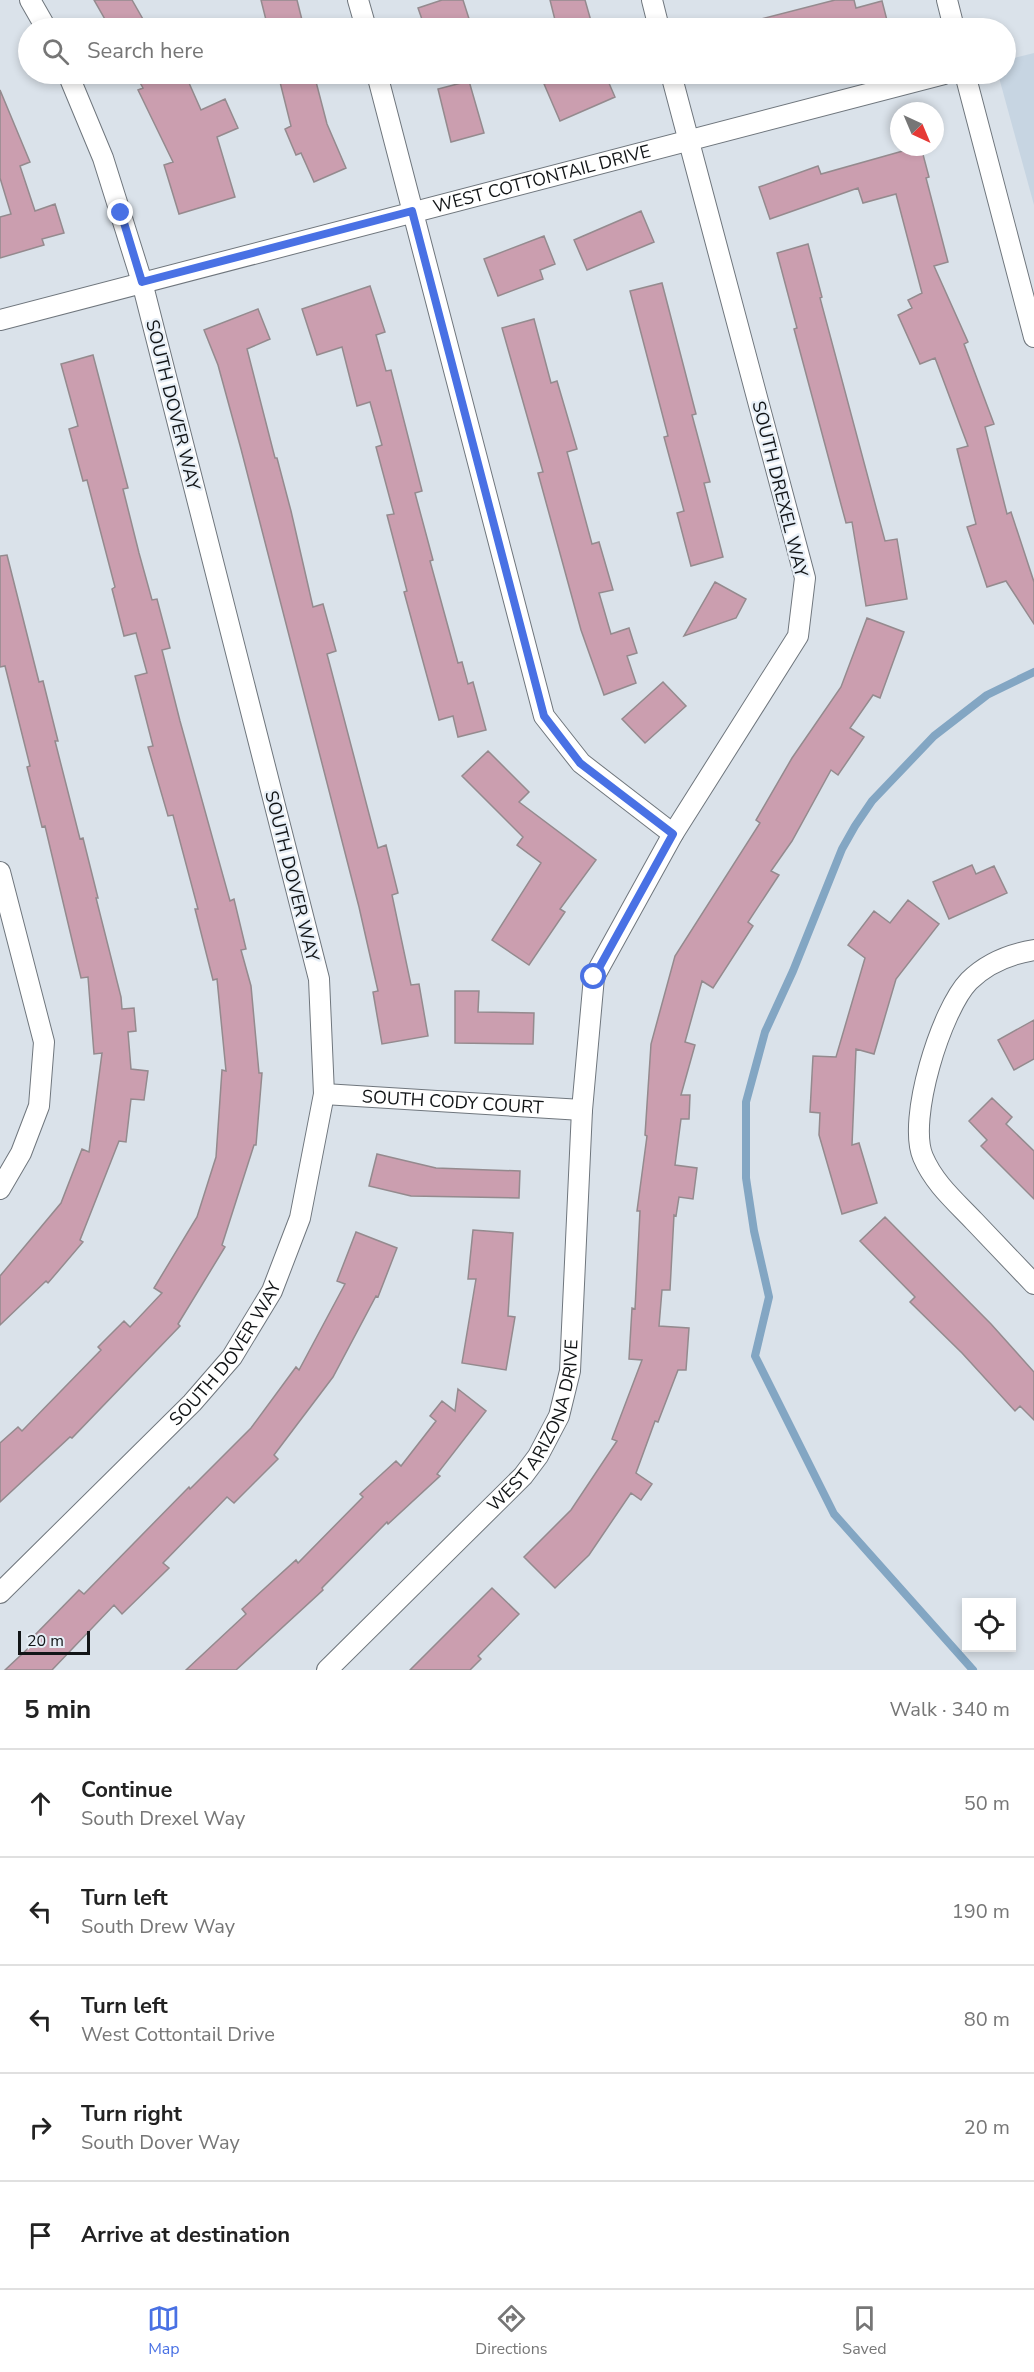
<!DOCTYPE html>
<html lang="en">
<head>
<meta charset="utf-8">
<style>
  :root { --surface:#fff; --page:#f6f6f6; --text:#222; --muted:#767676; --line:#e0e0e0; --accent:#4971e4 }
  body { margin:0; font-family:"Nunito Sans",sans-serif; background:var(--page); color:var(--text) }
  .controls { position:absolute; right:18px; bottom:18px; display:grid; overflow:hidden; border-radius:0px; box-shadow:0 3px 9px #0003 }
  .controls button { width:54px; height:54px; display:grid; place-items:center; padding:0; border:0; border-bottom:2px solid var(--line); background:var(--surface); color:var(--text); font:30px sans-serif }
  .compass { position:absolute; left:890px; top:102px; width:54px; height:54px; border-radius:50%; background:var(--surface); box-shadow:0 3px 9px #0003; rotate:136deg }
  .scale { position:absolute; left:18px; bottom:15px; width:72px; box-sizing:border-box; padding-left:6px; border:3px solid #121517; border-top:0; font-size:16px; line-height:21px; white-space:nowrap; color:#121517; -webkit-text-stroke:4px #e7eff7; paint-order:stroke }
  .stop { position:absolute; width:18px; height:18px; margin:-14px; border:4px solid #4971e4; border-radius:50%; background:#fff }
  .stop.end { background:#4971e4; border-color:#fff; box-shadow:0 2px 6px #0008 }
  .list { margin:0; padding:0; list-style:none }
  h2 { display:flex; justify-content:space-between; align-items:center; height:78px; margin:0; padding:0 24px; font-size:26px }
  h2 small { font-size:20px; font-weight:400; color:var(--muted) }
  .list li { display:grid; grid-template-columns:39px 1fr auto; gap:18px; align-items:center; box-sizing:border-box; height:108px; padding:0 24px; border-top:2px solid var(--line) }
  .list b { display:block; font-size:22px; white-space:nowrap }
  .list p { margin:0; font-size:20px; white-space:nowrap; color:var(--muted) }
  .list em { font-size:20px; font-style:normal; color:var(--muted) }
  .icon { flex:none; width:33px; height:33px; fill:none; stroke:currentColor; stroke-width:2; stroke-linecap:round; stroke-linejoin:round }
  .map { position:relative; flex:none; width:1034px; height:1670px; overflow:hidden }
  .search { position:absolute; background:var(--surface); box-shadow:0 3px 9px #0003; left:18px; right:18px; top:18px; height:66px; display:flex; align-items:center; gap:15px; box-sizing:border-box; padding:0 21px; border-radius:33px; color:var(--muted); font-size:22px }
  .sheet { height:618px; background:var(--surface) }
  nav { display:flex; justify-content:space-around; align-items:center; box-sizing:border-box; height:84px; border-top:2px solid var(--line); background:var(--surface); font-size:16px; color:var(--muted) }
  nav a { display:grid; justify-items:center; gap:3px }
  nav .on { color:var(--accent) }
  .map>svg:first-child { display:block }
  .built { fill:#c7d5e2 }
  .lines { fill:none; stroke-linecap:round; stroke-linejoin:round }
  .stream { stroke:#83a6c3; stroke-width:8 }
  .building { fill:#cb9eaf; stroke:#948a8e; stroke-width:1.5 }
  .street-casing { stroke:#6f767d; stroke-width:22 }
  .street { stroke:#fff; stroke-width:20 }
  .route { stroke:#4971e4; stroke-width:8 }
  .labels { text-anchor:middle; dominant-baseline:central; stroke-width:4.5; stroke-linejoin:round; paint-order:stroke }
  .street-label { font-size:18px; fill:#121517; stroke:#e7eff7 }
</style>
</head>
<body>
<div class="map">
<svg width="1034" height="1670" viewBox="0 0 1034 1670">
  <rect width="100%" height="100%" fill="#dae2ea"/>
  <path class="built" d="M1034,53v152l-36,-131h8v-14z"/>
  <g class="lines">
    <path class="stream" d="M973,1670l-139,-156 -79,-158 14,-59 -15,-66 -8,-53v-76l19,-70 28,-61 49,-122 13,-23 17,-25 62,-65 53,-41 47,-23"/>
  </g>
  <path class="building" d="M94,0h38l16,28h-38z
    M261,0h36l6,24 -17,4h-18z
    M442,0h21l8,25 -13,3h-33l-7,-20z
    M550,0h35l8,28h-36z
    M835,0h19l2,8 26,-7 7,27h-135l-1,-7z
    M135,74h50l16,36 24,-11 13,29 -21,9 18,60 -56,17 -15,-49 9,-3 -35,-72 5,-2z
    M278,74h36l13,50 19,44 -32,14 -13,-29 -5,2 -11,-26 6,-3z
    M568,74h37l10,23 -55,24 -16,-37z
    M469,81l15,52 -33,9 -13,-53z
    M0,90l30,72 -10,4 15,45 20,-7 9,29 -22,6 2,6 -44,13v-41l11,-3 -11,-36z
    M917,147h4l8,30 -3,1 22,84 -14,4 34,76 -4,2 30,80 -9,3 22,87 4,-2 23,70v42l-28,-43 -19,6 -20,-60 9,-3 -19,-75 11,-3 -33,-88 -15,6 -22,-49 14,-7 -4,-8 14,-7 -26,-99 -33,9 -5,-15 -88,31 -11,-32 59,-21 3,8z
    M641,211l13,31 -67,28 -13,-30z
    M544,236l11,28 -15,6 3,9 -45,17 -14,-37z
    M808,244l14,53 -2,1 65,243 12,-2 10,60 -41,7 -14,-84 -6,1 -52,-194 3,-1 -20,-75z
    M662,283l34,131 -4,1 18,67 -6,1 19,74 -32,9 -14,-53 7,-2 -20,-74 4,-1 -38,-145z
    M370,286l15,46 -9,3 10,36 5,-1 31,121 -7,2 18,67 -3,1 28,102 4,-1 6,22 5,-2 13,48 -28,7 -5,-21 -14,4 -35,-128 3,-1 -20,-76 7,-1 -18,-67 6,-2 -12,-43 -13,4 -15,-59 -25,8 -15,-46z
    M258,309l12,30 -23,10 28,109h2l14,53 22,96 10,-3 13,47 -9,3 51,194 8,-3 12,48 -6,2 19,90 8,-1 9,52 -46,8 -9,-52 5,-1 -19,-84 -118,-458 -23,-84 -14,-35z
    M534,319l17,64 6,-2 20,68 -10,3 25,92 7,-2 14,48 -14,3 12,41 18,-6 8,25 -10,3 9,27 -32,12 -23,-65 -43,-157 5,-1 -41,-144z
    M93,355l35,133 -5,1 16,64 13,47 5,-1 13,49 -8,2 18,71 50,180 4,-2 12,50 -5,1 10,36 8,87h3l-6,72h-2l-32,100 3,2 -47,77 2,2 -108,112 -2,-1 -70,65v-59l18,-16 4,4 79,-81 -3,-3 26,-26 6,6 32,-34 -8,-5 43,-71 19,-60 6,-87 4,1 -9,-92 -4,1 -18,-71h3l-25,-94 -5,1 -20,-69 5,-1 -18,-70 12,-3 -11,-40 -12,3 -12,-47 3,-2 -28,-107 -4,1 -14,-52 9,-3 -17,-62z
    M7,555l32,127 4,-1 15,60h-3l25,98 3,-1 15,60h-2l25,99 1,12 12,-1 2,23 -8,1 3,37 17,2 -4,29 -13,-1 -5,43 -7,-1 -39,99 3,2 -35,41 -2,-2 -46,44v-49l61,-73 21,-54 7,3 13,-99 -8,1 -6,-77 -7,1 -36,-152 -3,1 -15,-60 3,-1 -25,-100 -5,1v-111z
    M715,582l31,17 -10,19 -52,18z
    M867,618l37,14 -24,66 -7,-3 -23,33 14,9 -26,38 -7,-5 -39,71 -21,30 8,4 -31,47 5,4 -40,62 -11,-7 -17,61 10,3 -14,50h9l-1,24h-8l-6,46 22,3 -4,31 -14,-2 -3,19 -2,-1 -4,75h-8l-3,36 30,2 -3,42h-8l-20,52 -3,-1 -19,52 16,11 -11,16 -10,-7 -42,62 -34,33 -31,-31 47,-47 46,-69 -5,-2 30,-79 -13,-1 3,-51 3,1 5,-98h-3l10,-75 -2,-1 6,-91 24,-88 85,-133 -4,-3 36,-62 49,-71z
    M663,682l23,24 -41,37 -23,-24z
    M488,751l41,41 -10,10 77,58 -36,49 5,3 -36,53 -37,-25 49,-77 -24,-18 6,-8 -61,-61z
    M972,865l4,9 18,-8 13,27 -58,26 -16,-37z
    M908,900l31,24 -43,55 -22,75 -18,-5 -4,96 7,-2 18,60 -35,11 -23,-79 1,-22 -10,-1 3,-56 23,1 29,-99 -17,-13 26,-34 16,12z
    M455,991h24l-1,21 56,1 -1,31 -78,-1z
    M1034,1020v39l-20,11 -16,-30z
    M992,1098l20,19 -6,7 28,27v48l-53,-53 6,-6 -18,-19z
    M377,1154l59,14 84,3 -1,27 -108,-2 -42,-10z
    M885,1217l106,107 43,48v48l-14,-14 -5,5 -53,-58 -52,-51 5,-5 -55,-56z
    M473,1230l40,3 -5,83 7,1 -9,53 -44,-7 14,-84h-8z
    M356,1232l41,16 -19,49 -2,-1 -43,81 -59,78 4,4 -44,44 -7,-6 -64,66 6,5 -47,46 -8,-9 -62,65h-47l32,-30 -4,-3 46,-47 5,4 105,-107 1,2 61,-61 45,-61 3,3 46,-86 -8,-3z
    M458,1389l28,22 -49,63 3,2 -52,48 -1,-2 -65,66 1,2 -87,80h-50l60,-56 -4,-5 54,-49 2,3 65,-66 -3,-3 36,-33 5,5 35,-45 -6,-5 12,-15 13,10z
    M492,1588l27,26 -41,42 3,3 -11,11h-60z"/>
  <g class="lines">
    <defs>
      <g id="street">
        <path d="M30,0l16,28"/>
        <path d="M358,0l8,28"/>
        <path d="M652,0l7,28"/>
        <path d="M947,0l7,28"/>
        <path d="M377,74l167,642 37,47 92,71"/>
        <path d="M965,74l69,263"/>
        <path id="s1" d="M0,320l944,-246"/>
        <path d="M0,872l44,170 -5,64 -18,47 -21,36"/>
        <path d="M1034,950c-24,4 -48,14 -65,31 -28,29 -62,139 -46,176 11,26 32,44 51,64 20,21 40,42 60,63"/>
        <path id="s2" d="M324,1094l258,16"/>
        <path id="s3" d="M0,1593l192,-190 40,-46 40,-66 28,-73 24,-124 -5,-115 -177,-697 -39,-124 -35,-84"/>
        <path id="s4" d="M327,1670l196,-194 15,-20 21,-40 11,-45 12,-261 12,-133 79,-143 125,-198 7,-58 -134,-504"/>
      </g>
    </defs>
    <use href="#street" class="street-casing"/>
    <use href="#street" class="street"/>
  </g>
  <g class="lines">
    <path class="route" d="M121,213l21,69 270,-71 132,505 36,47 93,71 -79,143"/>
  </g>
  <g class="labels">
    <g class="street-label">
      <text stroke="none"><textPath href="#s1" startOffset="560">WEST COTTONTAIL DRIVE</textPath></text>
      <text transform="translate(173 405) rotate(76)">SOUTH DOVER WAY</text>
      <text transform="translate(780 489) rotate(76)">SOUTH DREXEL WAY</text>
      <text transform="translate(292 876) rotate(76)">SOUTH DOVER WAY</text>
      <text stroke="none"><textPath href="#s2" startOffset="129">SOUTH CODY COURT</textPath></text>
      <text stroke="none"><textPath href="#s3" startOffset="330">SOUTH DOVER WAY</textPath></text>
      <text stroke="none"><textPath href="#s4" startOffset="327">WEST ARIZONA DRIVE</textPath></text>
    </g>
  </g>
</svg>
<div class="controls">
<button><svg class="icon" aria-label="locate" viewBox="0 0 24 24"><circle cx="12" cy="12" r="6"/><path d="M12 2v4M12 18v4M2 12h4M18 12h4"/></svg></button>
</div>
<svg class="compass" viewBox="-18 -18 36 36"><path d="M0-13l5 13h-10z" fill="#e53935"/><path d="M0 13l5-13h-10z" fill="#767676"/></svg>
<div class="scale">20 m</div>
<div class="stop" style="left:594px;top:977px"></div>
<div class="stop end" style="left:121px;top:213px"></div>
<div class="search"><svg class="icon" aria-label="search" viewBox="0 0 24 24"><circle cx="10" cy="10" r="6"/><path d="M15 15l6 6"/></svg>Search here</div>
</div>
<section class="sheet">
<h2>5 min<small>Walk · 340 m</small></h2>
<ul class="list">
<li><svg class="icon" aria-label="ahead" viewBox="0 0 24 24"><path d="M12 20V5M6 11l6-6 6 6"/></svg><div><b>Continue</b><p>South Drexel Way</p></div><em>50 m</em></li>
<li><svg class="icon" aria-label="left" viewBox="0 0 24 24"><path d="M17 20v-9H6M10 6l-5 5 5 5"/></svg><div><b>Turn left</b><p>South Drew Way</p></div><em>190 m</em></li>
<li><svg class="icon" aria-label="left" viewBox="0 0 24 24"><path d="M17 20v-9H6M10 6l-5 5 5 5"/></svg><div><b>Turn left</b><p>West Cottontail Drive</p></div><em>80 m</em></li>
<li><svg class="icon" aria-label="right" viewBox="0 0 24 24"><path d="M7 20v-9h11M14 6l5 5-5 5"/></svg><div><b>Turn right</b><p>South Dover Way</p></div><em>20 m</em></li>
<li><svg class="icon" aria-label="arrive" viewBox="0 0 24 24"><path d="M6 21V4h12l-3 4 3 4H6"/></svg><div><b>Arrive at destination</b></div></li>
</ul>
</section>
<nav>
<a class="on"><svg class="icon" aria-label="map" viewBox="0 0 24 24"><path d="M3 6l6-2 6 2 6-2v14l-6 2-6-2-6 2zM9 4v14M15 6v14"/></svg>Map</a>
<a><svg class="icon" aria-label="directions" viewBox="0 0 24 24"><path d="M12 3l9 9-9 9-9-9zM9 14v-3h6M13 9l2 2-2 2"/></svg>Directions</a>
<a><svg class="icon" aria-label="saved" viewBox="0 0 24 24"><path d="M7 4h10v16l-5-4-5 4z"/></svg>Saved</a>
</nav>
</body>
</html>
